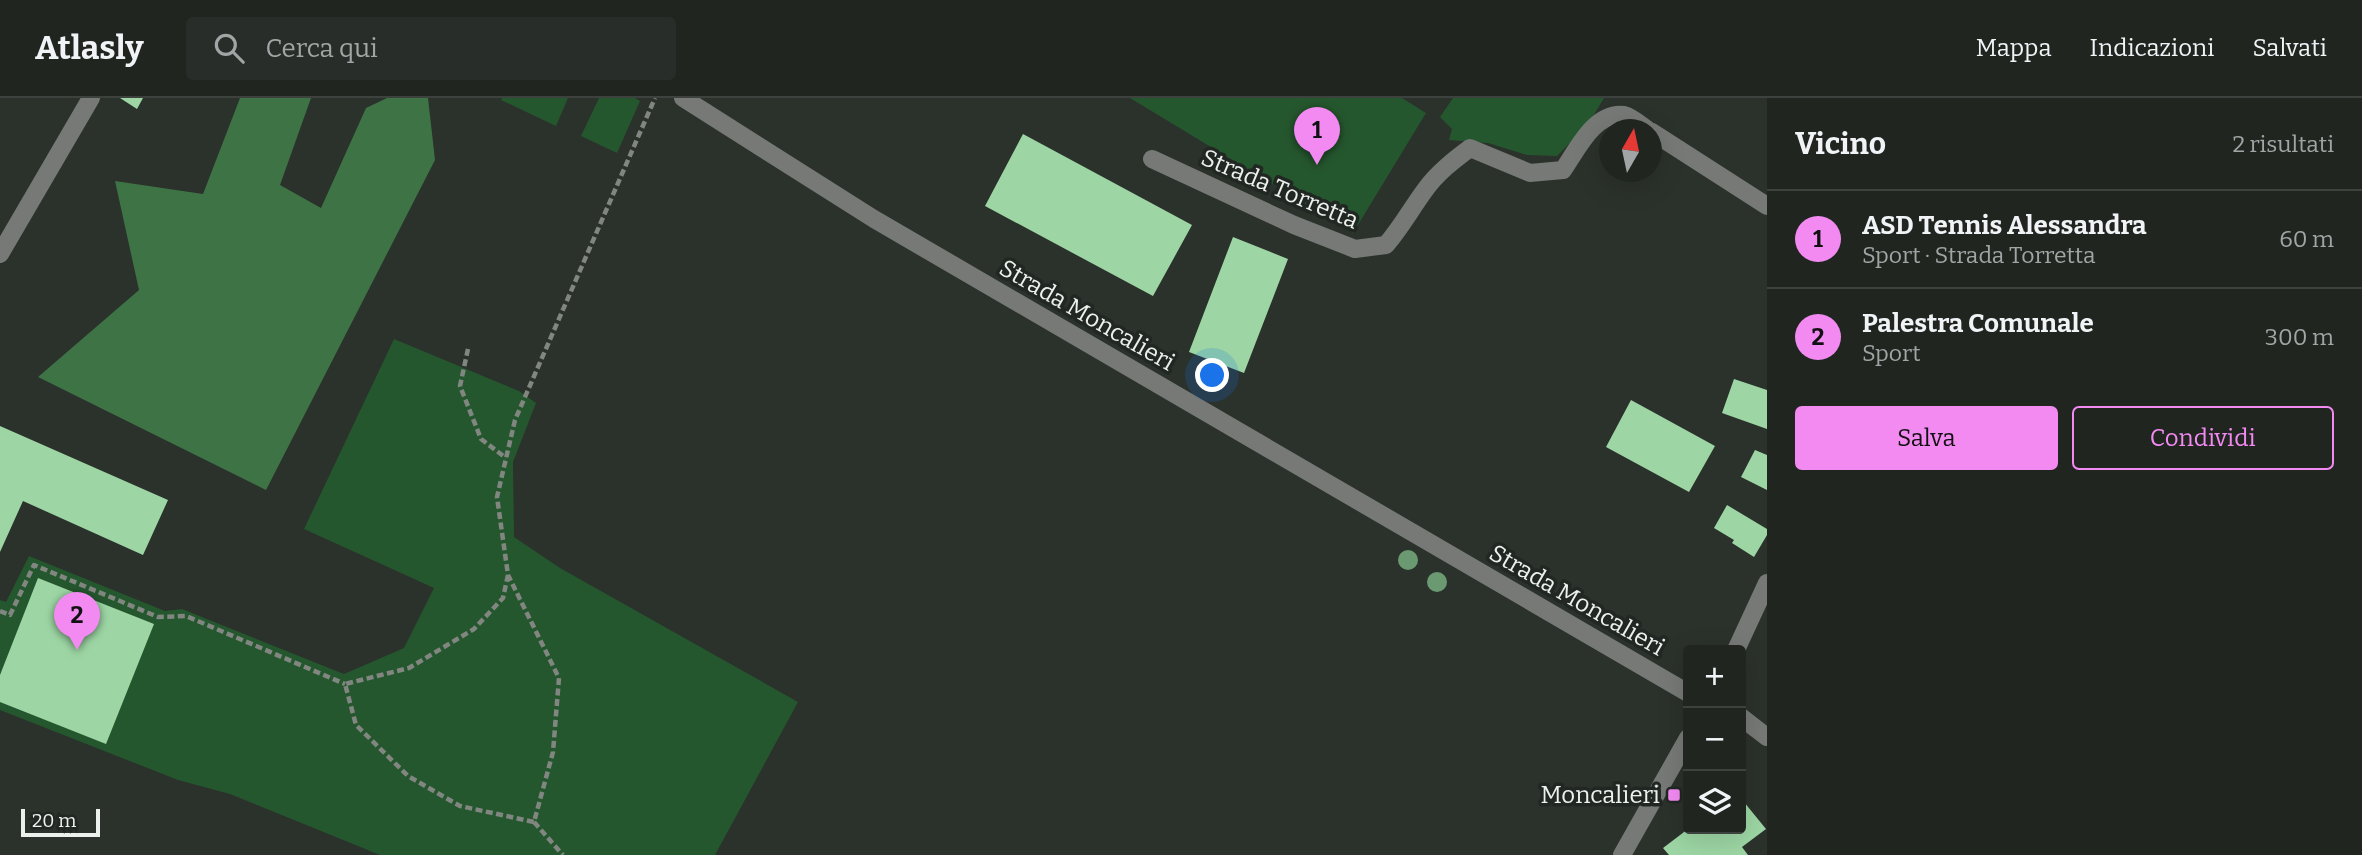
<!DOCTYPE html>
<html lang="it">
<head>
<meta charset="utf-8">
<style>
  :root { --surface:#202520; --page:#282d29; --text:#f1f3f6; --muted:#a2a5a5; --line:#3d423e; --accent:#f38af2 }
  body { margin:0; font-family:Bitter,serif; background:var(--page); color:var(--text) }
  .controls { position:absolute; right:21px; bottom:21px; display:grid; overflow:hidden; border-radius:7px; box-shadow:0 7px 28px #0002 }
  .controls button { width:63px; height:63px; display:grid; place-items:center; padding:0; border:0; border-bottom:2px solid var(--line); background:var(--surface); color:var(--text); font:35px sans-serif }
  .compass { position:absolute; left:1599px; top:21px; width:63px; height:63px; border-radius:50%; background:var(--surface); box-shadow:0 7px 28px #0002; rotate:9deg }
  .scale { position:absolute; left:21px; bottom:18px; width:79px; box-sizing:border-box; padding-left:7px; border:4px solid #edf1ed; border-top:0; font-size:19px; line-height:24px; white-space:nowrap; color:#edf1ed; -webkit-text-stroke:5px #212722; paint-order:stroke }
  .you { position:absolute; left:1213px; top:278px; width:24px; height:24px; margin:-18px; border:5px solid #fff; border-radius:50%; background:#1a73e8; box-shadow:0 0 0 10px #1a73e833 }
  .badge { display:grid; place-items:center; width:46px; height:46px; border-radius:50%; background:var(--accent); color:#111; font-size:23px; font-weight:700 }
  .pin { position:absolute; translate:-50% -58px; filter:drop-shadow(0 2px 4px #0008) }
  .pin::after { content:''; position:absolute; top:37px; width:24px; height:21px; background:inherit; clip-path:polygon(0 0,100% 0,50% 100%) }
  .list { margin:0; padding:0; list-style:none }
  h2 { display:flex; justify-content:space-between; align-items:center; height:91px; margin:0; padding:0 28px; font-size:30px }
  h2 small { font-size:23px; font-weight:400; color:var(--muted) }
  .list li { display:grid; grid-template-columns:46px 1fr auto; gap:21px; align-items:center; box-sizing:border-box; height:98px; padding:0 28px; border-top:2px solid var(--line) }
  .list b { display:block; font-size:26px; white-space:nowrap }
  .list p { margin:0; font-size:23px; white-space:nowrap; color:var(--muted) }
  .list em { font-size:23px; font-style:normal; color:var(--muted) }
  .actions { display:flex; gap:14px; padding:21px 28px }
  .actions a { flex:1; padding:16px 0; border:2px solid var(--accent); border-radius:7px; text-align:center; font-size:24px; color:var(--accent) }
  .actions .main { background:var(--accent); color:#111 }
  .icon { flex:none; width:38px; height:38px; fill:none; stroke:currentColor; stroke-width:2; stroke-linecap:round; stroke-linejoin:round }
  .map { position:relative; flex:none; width:1767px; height:757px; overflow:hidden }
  header { display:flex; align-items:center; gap:42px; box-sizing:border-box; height:98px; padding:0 35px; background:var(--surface); border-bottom:2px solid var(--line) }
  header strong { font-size:33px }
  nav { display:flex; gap:38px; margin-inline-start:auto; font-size:24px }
  .search { width:490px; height:63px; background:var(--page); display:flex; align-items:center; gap:18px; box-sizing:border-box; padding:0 24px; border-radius:7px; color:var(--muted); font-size:26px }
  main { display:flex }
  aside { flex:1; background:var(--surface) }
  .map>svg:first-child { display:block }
  .green { fill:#25572e }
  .forest { fill:#3d7345 }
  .building { fill:#9dd6a4 }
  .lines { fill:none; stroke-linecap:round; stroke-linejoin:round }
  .path { stroke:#818681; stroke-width:4.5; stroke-dasharray:7 3.5; stroke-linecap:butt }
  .minor { stroke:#767976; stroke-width:18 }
  .tree { fill:#6b9971 }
  .poi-dot { fill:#f38af2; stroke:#212722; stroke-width:2.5 }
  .labels { text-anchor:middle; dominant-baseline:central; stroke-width:7; stroke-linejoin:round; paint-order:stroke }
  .street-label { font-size:24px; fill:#edf1ed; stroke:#212722 }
  .poi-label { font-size:24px; fill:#edf1ed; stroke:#212722; text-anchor:end }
</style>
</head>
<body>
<header>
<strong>Atlasly</strong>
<div class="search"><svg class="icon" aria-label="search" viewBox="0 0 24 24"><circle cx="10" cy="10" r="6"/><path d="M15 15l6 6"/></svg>Cerca qui</div>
<nav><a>Mappa</a><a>Indicazioni</a><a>Salvati</a></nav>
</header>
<main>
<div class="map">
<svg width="1767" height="757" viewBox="0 0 1767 757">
  <rect width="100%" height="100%" fill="#2b312b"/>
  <path class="green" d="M502,0h66l-12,28 -55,-26z
    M599,0h36l5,3 -23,52 -36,-17z
    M1130,0h272l24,15 -73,120z
    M1453,0h151l-15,25 -32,33 -30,-1 -39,-12 -39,-3 3,-11 -12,-12z
    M394,241l125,52 17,12 -23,59 1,75 46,31 238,134 -83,153h-335l-150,-61 -52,-14 -178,-70v-110l6,2 23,-46 136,55 17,-2 162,65 60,-26 30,-60 -130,-59z"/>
  <path class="forest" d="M240,0h71l-31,87 41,23 45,-100 21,-10h41l7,62 -169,330 -228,-113 101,-87 -24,-109 88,13z"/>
  <path class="building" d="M120,0h23l-6,11z
    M1023,36l169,91 -39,71 -168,-90z
    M1233,139l55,22 -44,114 -55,-21z
    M1734,281l33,11v39l-45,-16z
    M1631,302l84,46 -26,46 -83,-45z
    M0,328l168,74 -25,55 -120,-54 -23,51z
    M1755,352l12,5v35l-26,-13z
    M1727,407l40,24v6l-13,22 -22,-14 2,-3 -20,-12z
    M38,480l116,46 -48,120 -106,-42v-27z
    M1741,695l5,7 -2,2 22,27 -24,18 6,8h-79l-6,-7 25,-19h53z"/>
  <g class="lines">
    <path class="path" d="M468,251l-8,37 21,53 25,19
      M508,477l-5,23 -29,31 -65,39 -64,16 11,41 52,51 52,30 74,16 19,-70 6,-74 -51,-103 -11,-78 18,-77 140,-322
      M0,513l10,4 24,-50 124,52 28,-1 159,68
      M534,724l29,33"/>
    <path class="minor" d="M683,0l191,121 814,474
      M1652,34l115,74
      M1152,61l142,66 61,24 31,-4c16,-19 25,-36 39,-55 12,-17 29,-30 45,-42l60,25 33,-3c14,-20 32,-59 61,-55 8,2 17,10 24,15
      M0,156l91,-156
      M1736,552l31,-67
      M1741,619l26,20
      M1622,757l66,-117"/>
  </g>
  <g class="tree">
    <circle cx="1408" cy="462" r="10"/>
    <circle cx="1437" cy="484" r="10"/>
  </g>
  <rect class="poi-dot" x="1667" y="690" width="14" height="14" rx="3.5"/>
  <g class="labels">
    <g class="street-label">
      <text transform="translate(1280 91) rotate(23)">Strada Torretta</text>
      <text transform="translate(1087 217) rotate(30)">Strada Moncalieri</text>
      <text transform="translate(1577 502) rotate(30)">Strada Moncalieri</text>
    </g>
    <g class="poi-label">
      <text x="1660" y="697">Moncalieri</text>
    </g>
  </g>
</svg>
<div class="controls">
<button>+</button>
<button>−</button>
<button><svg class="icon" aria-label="layers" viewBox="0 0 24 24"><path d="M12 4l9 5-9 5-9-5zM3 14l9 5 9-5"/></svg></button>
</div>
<svg class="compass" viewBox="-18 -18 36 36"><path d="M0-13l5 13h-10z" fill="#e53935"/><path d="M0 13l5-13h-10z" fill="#a2a5a5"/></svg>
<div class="scale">20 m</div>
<div class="you"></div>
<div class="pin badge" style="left:1317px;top:67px">1</div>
<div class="pin badge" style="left:77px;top:552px">2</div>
</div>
<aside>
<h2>Vicino<small>2 risultati</small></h2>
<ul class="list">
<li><span class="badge">1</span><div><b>ASD Tennis Alessandra</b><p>Sport · Strada Torretta</p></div><em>60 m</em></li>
<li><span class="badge">2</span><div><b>Palestra Comunale</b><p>Sport</p></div><em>300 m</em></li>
</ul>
<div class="actions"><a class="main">Salva</a><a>Condividi</a></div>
</aside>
</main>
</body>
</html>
